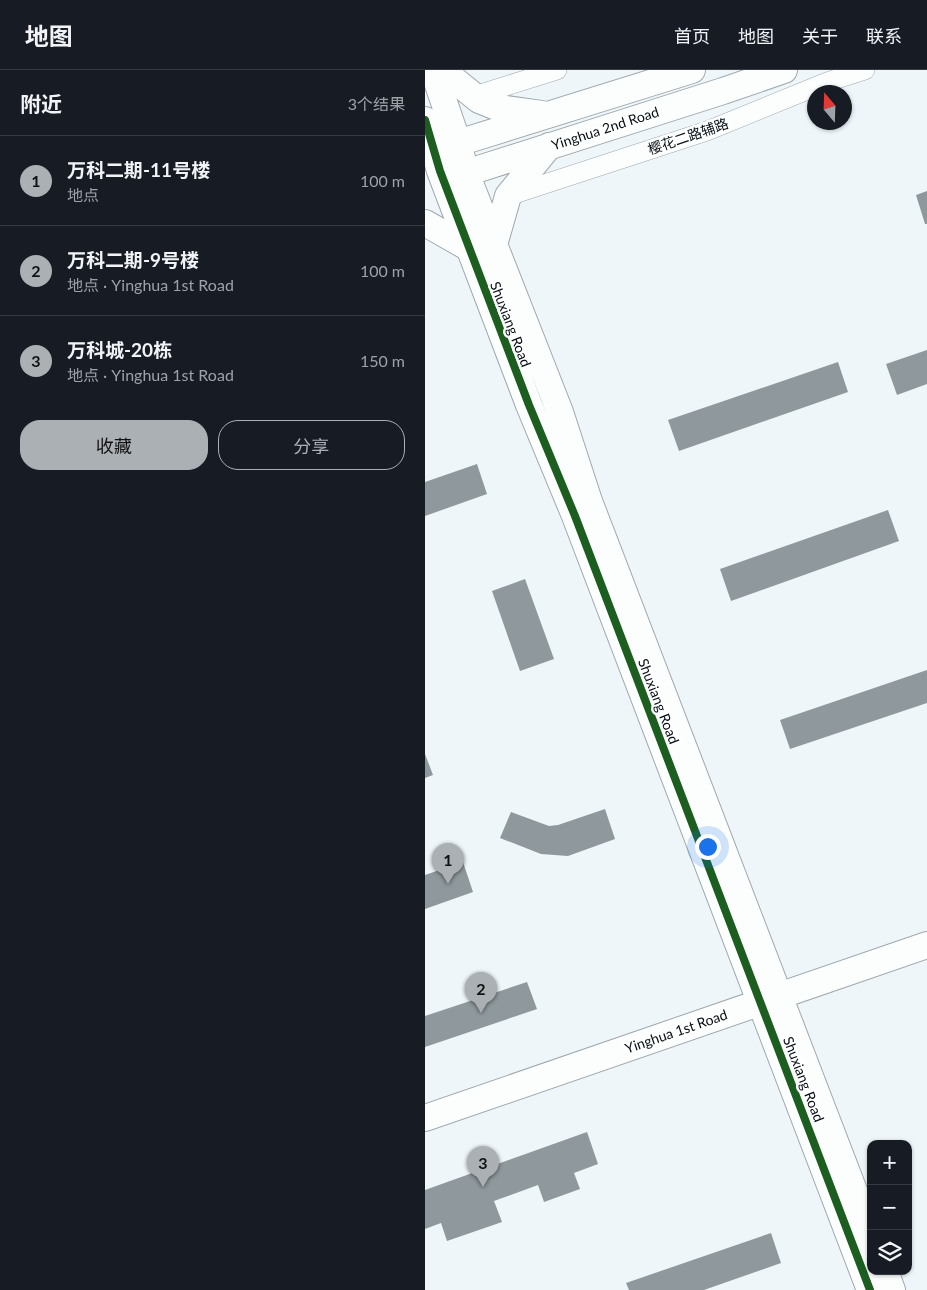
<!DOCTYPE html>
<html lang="zh">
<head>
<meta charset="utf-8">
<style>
  :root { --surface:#171b24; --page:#242831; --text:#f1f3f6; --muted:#9ea1a6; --line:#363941; --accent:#abb0b4 }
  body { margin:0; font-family:Lato,"Noto Sans SC",sans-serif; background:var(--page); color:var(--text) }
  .controls { position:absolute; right:15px; bottom:15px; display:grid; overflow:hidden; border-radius:10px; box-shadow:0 1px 4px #0004 }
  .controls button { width:45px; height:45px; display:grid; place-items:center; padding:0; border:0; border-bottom:1px solid var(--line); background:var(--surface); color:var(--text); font:25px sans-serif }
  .compass { position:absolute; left:382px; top:15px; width:45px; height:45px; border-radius:50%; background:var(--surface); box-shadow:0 1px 4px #0004; rotate:341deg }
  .you { position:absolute; left:282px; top:776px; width:18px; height:18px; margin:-12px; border:4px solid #fff; border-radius:50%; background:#1a73e8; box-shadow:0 0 0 8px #1a73e833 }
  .badge { display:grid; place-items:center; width:32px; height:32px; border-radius:50%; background:var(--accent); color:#111; font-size:16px; font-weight:700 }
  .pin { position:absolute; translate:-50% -41px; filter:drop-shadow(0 1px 2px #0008) }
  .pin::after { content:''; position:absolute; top:26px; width:18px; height:15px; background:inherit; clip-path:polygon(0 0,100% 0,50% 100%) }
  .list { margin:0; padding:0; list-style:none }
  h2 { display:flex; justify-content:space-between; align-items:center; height:65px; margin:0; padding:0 20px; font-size:21px }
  h2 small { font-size:16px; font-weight:400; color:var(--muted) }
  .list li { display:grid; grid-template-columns:32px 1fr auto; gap:15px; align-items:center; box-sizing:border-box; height:90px; padding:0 20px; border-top:1px solid var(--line) }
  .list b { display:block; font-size:19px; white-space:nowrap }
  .list p { margin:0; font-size:16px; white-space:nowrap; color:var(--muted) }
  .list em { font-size:16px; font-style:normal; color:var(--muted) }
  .actions { display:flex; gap:10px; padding:15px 20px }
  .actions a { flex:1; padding:11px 0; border:1px solid var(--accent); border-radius:20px; text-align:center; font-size:18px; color:var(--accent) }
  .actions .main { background:var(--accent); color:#111 }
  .icon { flex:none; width:28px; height:28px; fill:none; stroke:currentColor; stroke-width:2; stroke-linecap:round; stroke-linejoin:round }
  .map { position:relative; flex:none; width:502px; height:1220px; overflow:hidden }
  header { display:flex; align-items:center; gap:30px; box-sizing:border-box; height:70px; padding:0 25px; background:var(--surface); border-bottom:1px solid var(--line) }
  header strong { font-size:24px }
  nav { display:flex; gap:28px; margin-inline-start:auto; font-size:18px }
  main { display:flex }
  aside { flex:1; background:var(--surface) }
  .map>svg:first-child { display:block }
  .building { fill:#8f989d }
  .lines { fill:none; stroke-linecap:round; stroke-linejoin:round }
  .street-casing { stroke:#9fa8ad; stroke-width:20 }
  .secondary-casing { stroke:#9fa8ad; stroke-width:28 }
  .street { stroke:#fcfefe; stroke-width:19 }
  .secondary { stroke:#fcfefe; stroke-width:26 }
  .cycleway-casing { stroke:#fff; stroke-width:11 }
  .cycleway { stroke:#1b5e20; stroke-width:8 }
  .labels { text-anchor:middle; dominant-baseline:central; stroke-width:5; stroke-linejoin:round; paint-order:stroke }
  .street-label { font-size:14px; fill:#040e14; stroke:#fff }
</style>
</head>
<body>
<header>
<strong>地图</strong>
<nav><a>首页</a><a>地图</a><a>关于</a><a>联系</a></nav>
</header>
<main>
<aside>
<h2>附近<small>3个结果</small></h2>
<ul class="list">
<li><span class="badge">1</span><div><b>万科二期-11号楼</b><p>地点</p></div><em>100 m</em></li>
<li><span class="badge">2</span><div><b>万科二期-9号楼</b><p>地点 · Yinghua 1st Road</p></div><em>100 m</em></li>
<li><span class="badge">3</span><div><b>万科城-20栋</b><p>地点 · Yinghua 1st Road</p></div><em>150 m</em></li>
</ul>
<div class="actions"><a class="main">收藏</a><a>分享</a></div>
</aside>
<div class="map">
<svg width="502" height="1220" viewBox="0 0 502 1220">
  <rect width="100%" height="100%" fill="#eef6f9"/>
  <path class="building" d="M502,121v33h-2l-9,-29z
    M502,280v34l-30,11 -11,-31z
    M413,292l10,30 -169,59 -11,-31z
    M52,394l10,30 -62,22v-34z
    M463,440l11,31 -168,60 -11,-32z
    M100,509l29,80 -34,12 -28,-80z
    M502,600v33l-137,46 -10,-29z
    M0,684l8,21 -8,3z
    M180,739l10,30 -47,17 -27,-2 -41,-16 11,-26 38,14 9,-1z
    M38,792l10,30 -48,17v-34z
    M102,912l10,27 -112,38v-31z
    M162,1062l11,32 -24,9 6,16 -36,13 -6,-17 -44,16 8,21 -55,19 -6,-18 -16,6v-39z
    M346,1163l10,30 -77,27h-75l-3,-7z"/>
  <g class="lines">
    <defs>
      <path id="street" d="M49,26l83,-26
        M83,126l199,-65 120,-49 38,-12"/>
      <path id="secondary" d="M8,0l25,73 8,30 94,239 29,89 282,734
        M17,0l37,30 20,8 43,6
        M0,50l15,51 89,234 46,111 295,774
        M17,76l16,-3 234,-73
        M25,102l16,1 257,-82 61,-21
        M0,153l44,25
        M69,175l14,-49 41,-50
        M0,1048l502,-173
        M460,1201l7,19"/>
    </defs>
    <use href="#street" class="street-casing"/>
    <use href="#secondary" class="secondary-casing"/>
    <use href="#street" class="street"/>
    <use href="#secondary" class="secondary"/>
    <defs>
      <path id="cycleway" d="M0,50l15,51 89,234 46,111 295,774"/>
    </defs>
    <use href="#cycleway" class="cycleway-casing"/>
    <use href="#cycleway" class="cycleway"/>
  </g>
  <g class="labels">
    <g class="street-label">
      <text transform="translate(180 58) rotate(-18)">Yinghua 2nd Road</text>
      <text transform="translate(263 66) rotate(-19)">樱花二路辅路</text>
      <text transform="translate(86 254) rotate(69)">Shuxiang Road</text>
      <text transform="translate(234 631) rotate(69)">Shuxiang Road</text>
      <text transform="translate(251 961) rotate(-19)">Yinghua 1st Road</text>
      <text transform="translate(379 1009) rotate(69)">Shuxiang Road</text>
    </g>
  </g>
</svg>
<div class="controls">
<button>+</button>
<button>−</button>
<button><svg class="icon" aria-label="layers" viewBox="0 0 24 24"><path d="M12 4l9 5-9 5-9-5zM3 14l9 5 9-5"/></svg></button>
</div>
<svg class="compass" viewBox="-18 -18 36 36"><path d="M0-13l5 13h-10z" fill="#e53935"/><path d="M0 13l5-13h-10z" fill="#9ea1a6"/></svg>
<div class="you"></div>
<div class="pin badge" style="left:23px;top:814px">1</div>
<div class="pin badge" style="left:56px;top:943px">2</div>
<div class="pin badge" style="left:58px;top:1117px">3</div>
</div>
</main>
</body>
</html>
